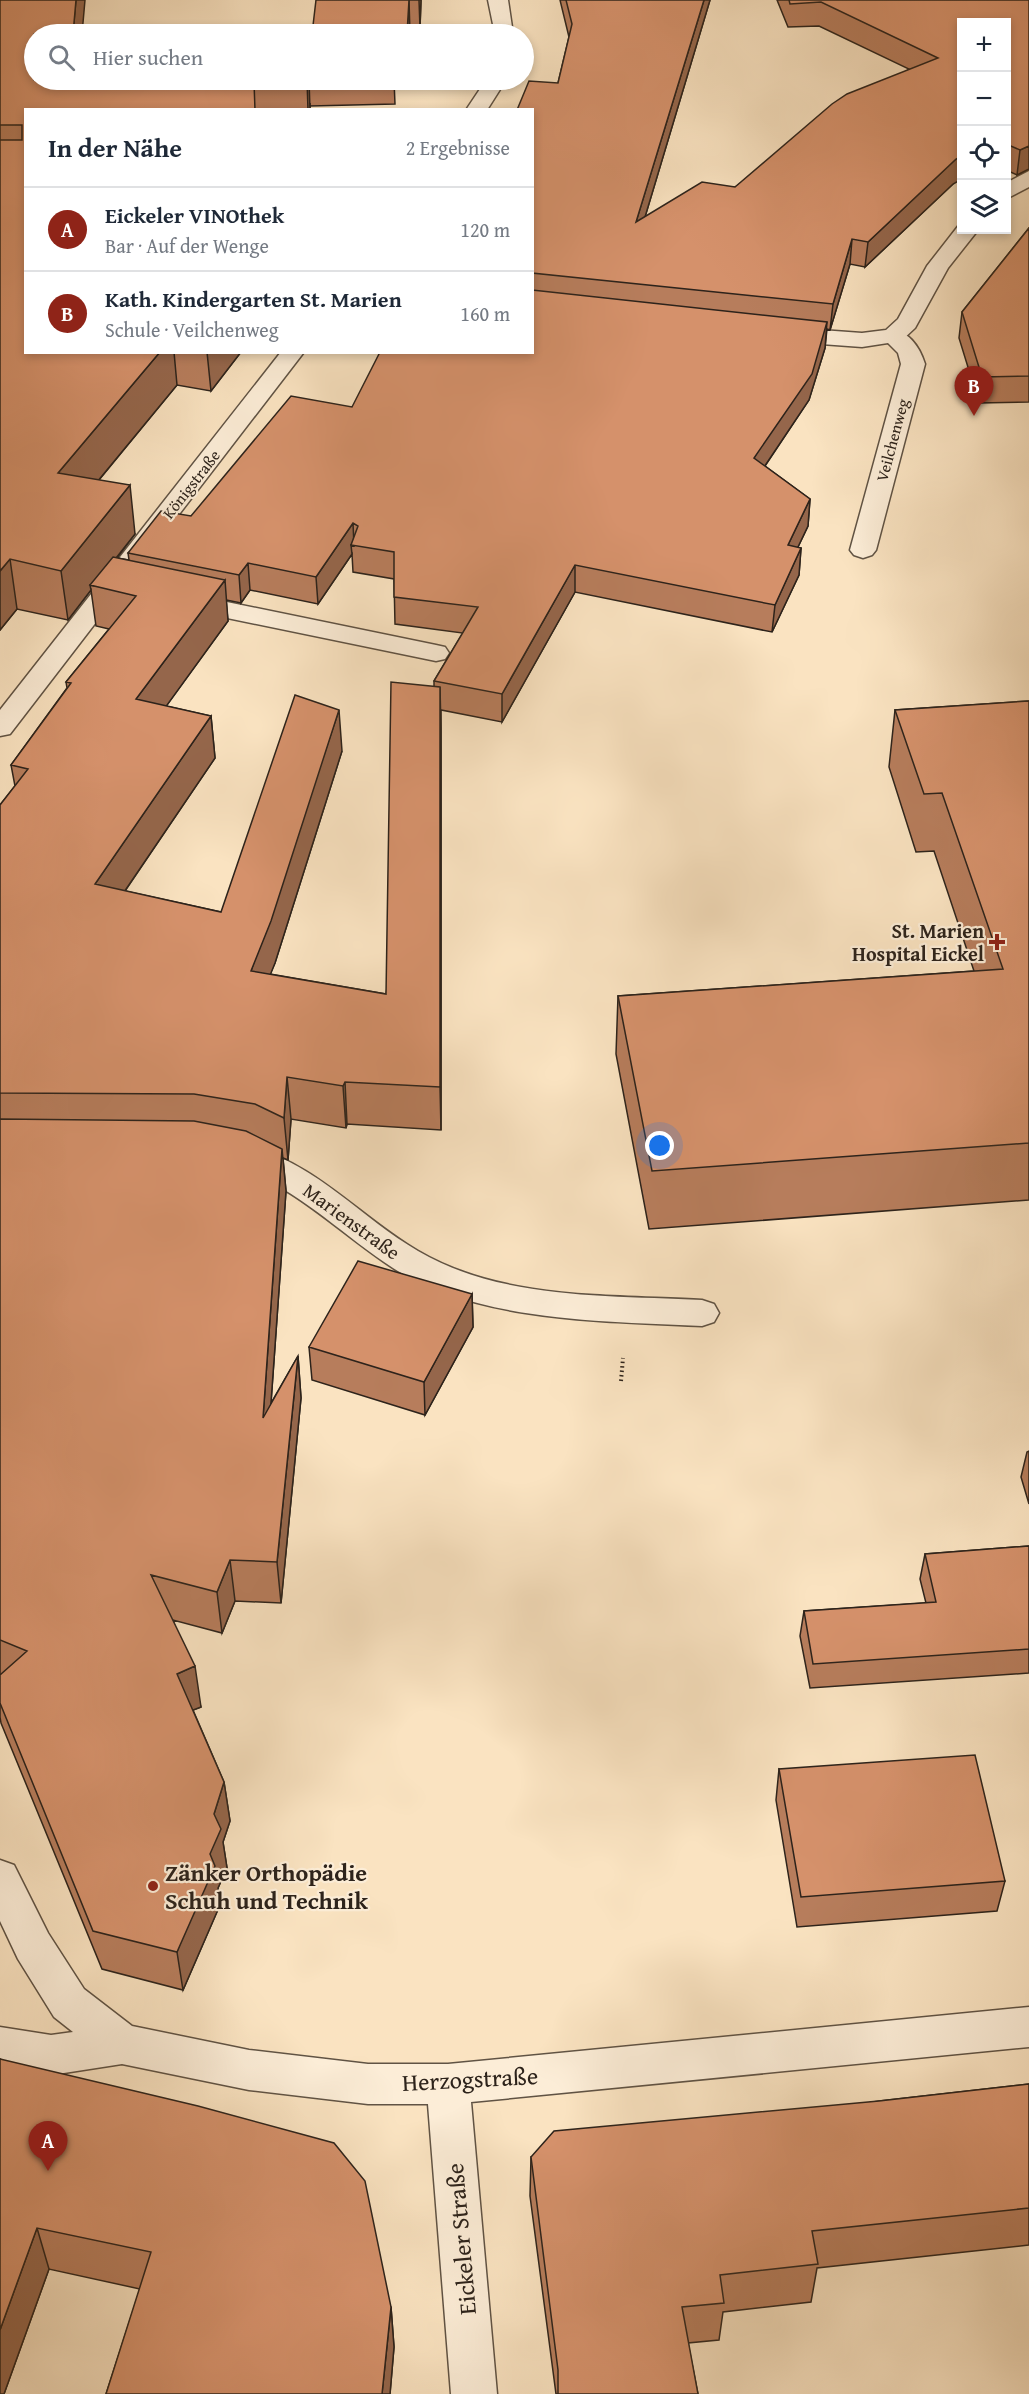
<!DOCTYPE html>
<html lang="de">
<head>
<meta charset="utf-8">
<style>
  :root { --surface:#fff; --page:#f2f2f3; --text:#1f2937; --muted:#747a83; --line:#e0e1e3; --accent:#8f2418 }
  body { margin:0; font-family:"Gentium Book Plus",serif; background:var(--page); color:var(--text) }
  .controls { position:absolute; right:18px; top:18px; display:grid; overflow:hidden; border-radius:0px; box-shadow:0 3px 9px #0003 }
  .controls button { width:54px; height:54px; display:grid; place-items:center; padding:0; border:0; border-bottom:2px solid var(--line); background:var(--surface); color:var(--text); font:30px sans-serif }
  .you { position:absolute; left:660px; top:1146px; width:21px; height:21px; margin:-15px; border:4px solid #fff; border-radius:50%; background:#1a73e8; box-shadow:0 0 0 9px #1a73e833 }
  .badge { display:grid; place-items:center; width:39px; height:39px; border-radius:50%; background:var(--accent); color:#fff; font-size:20px; font-weight:700 }
  .pin { position:absolute; translate:-50% -50px; filter:drop-shadow(0 2px 3px #0008) }
  .pin::after { content:''; position:absolute; top:32px; width:21px; height:18px; background:inherit; clip-path:polygon(0 0,100% 0,50% 100%) }
  .list { margin:0; padding:0; list-style:none }
  h2 { display:flex; justify-content:space-between; align-items:center; height:78px; margin:0; padding:0 24px; font-size:26px }
  h2 small { font-size:20px; font-weight:400; color:var(--muted) }
  .list li { display:grid; grid-template-columns:39px 1fr auto; gap:18px; align-items:center; box-sizing:border-box; height:84px; padding:0 24px; border-top:2px solid var(--line) }
  .list b { display:block; font-size:22px; white-space:nowrap }
  .list p { margin:0; font-size:20px; white-space:nowrap; color:var(--muted) }
  .list em { font-size:20px; font-style:normal; color:var(--muted) }
  .icon { flex:none; width:33px; height:33px; fill:none; stroke:currentColor; stroke-width:2; stroke-linecap:round; stroke-linejoin:round }
  .map { position:relative; flex:none; width:1029px; height:2394px; overflow:hidden }
  .search { position:absolute; background:var(--surface); box-shadow:0 3px 9px #0003; left:24px; top:24px; width:510px; height:66px; display:flex; align-items:center; gap:15px; box-sizing:border-box; padding:0 21px; border-radius:33px; color:var(--muted); font-size:22px }
  .panel { position:absolute; background:var(--surface); box-shadow:0 3px 9px #0003; left:24px; top:108px; width:510px; height:246px; border-radius:0px }
  .map>svg:first-child { display:block }
  .lines { fill:none; stroke-linecap:round; stroke-linejoin:round }
  .service-casing { stroke:#605344; stroke-width:3 }
  .minor-casing { stroke:#605344; stroke-width:3 }
  .tertiary-casing { stroke:#605344; stroke-width:3 }
  .path { stroke:#2d231b; stroke-width:4; stroke-dasharray:1.5 3; stroke-linecap:butt }
  .service { fill:#fcedd7; fill-rule:evenodd }
  .minor { fill:#fcedd7; fill-rule:evenodd }
  .tertiary { fill:#fcedd7; fill-rule:evenodd }
  .wall { fill:#b77d5c; stroke:#2d231b; stroke-width:1.5; fill-rule:evenodd }
  .shaded-wall { fill:#95664b; stroke:#2d231b; stroke-width:1.5 }
  .building { fill:#d5916b; stroke:#2d231b; stroke-width:1.5 }
  .poi-dot { fill:#8f2418; stroke:#fcedd7; stroke-width:2 }
  .labels { text-anchor:middle; dominant-baseline:central; stroke-width:4.5; stroke-linejoin:round; paint-order:stroke }
  .far-street-label { font-size:16px; fill:#2d231b; stroke:#fcedd7 }
  .poi-label { font-size:20px; font-weight:bold; fill:#2d231b; stroke:#fcedd7; text-anchor:end }
  .street-label { font-size:20px; fill:#2d231b; stroke:#fcedd7 }
  .near-poi-label { font-size:24px; font-weight:bold; fill:#2d231b; stroke:#fcedd7; text-anchor:start }
  .near-street-label { font-size:24px; fill:#2d231b; stroke:#fcedd7 }
</style>
</head>
<body>
<div class="map">
<svg width="1029" height="2394" viewBox="0 0 1029 2394">
  <rect width="100%" height="100%" fill="#fae3c1"/>
  <filter id="stains"><feTurbulence type="fractalNoise" baseFrequency=".00333" numOctaves="4"/><feColorMatrix values="0 0 0 0 .2 0 0 0 0 .09 0 0 0 0 .02 0 0 0 .5 -.17"/></filter>
  <radialGradient id="worn" r=".72"><stop offset=".6" stop-color="#630" stop-opacity="0"/><stop offset="1" stop-color="#630" stop-opacity=".3"/></radialGradient>
  <g class="lines">
    <defs>
      <path id="service" d="M893,329c17,4 27,19 32,35l-49,186 -4,5 -9,3 -9,-3 -4,-5 51,-186 -3,-11 -17,-17 4,-5z
        M183,593l253,52 9,2 4,6 -4,6 -9,2 -262,-54 -4,-6 4,-6z"/>
      <path id="minor" d="M1029,171v16l-23,12v-16z
        M959,225h3v5h16l-30,38 -33,60 -14,13 -39,6 -82,-6 -8,-2 -4,-5 4,-5 8,-2 82,6 24,-3 12,-11 29,-53z
        M244,1146c70,14 115,71 174,105 83,49 190,44 284,49l12,4 5,9 -5,9 -12,4c-97,-5 -225,-4 -309,-58 -54,-35 -98,-83 -161,-102l-4,-8 4,-8z
        M0,1860l14,5 34,68 36,56 48,37 117,24 119,14h80l581,-57v40l-558,55 26,292h-46l-23,-290h-60l-119,-14 -127,-26 -71,11 -51,-8v-40l51,8 22,-3 -19,-15 -36,-58 -18,-38z"/>
      <path id="tertiary" d="M488,0h20l5,34h-18z
        M486,80h20l-19,30h-21z
        M281,352h23l-294,382 -10,2v-26z"/>
    </defs>
    <use href="#service" class="service-casing"/>
    <use href="#minor" class="minor-casing"/>
    <use href="#tertiary" class="tertiary-casing"/>
    <path class="path" d="M621,1381l2,-23"/>
    <use href="#service" class="service"/>
    <use href="#minor" class="minor"/>
    <use href="#tertiary" class="tertiary"/>
  </g>
  <path class="wall" d="M0,0l34,80h360l1,24 -85,2v-3v7h-284v242h215l-30,39 -34,-6 -78,95 36,54 -18,24 12,2 -1,-7 63,-37 161,-109 180,-55v-242l26,-27 11,-46 -9,-37h150l-65,217 90,-30 174,-118 -90,-43 -31,1 -11,-27h252v169l-12,6 -11,-5v-148l-53,162 -88,83 -15,-3 -20,66 -3,-1 -2,19 -16,52 -44,66 45,33 -2,27 -10,21 3,1 -2,27 -27,57 -197,-40 -73,130 -61,-12v420l-94,-6 -1,4 -55,-9 -3,41 -5,-2 3,33 -15,212 27,-47 3,42 -20,205 -46,-2 -13,32 -49,-13 28,87 -8,3 31,72 6,39 -7,21 4,26 -9,20 2,17 -37,85 -81,-21 -101,-246 -1,-6v-912l15,-19 -4,-21 56,-77 -1,-6 43,-53 -13,-3 -5,-36 -23,30 -51,-11 -17,21zM352,554l1,18 41,7 1,45 68,9 -29,48v5l-48,308 -116,-20 5,-11 67,-212 -121,161 -96,-21 90,-133 -4,-42 -45,-10 62,-85 -2,-21 15,3 9,-13 68,14z
    M316,0h105l-1,28h-9z
    M1029,228v174l-50,1 -20,-65 3,-26z
    M1029,701v499l-380,29 -33,-175 2,-58 356,-25 -40,-120 -18,1 -27,-85 6,-57z
    M472,1294l1,33 -48,88 -113,-35 -3,-33z
    M1029,1451v53l-8,-27 6,-25z
    M1029,1546v127l-219,15 -10,-52 4,-25 122,-8 -6,-24 5,-25z
    M779,1769l226,112 -8,30 -200,16 -21,-127z
    M0,2059l391,248 3,40 -4,47h-284l34,-105 -91,-20 -45,125z
    M1029,2084v161l-212,23 -6,34 -88,10 -4,28 -31,3 10,51h-142l-26,-198 1,-39 348,-56z"/>
  <path class="shaded-wall" d="M76,0h9l-3,34h-9z
    M409,0l1,34h-3z
    M419,0h2l-1,28z
    M704,0h6l-74,247v-25z
    M307,80h2l1,30h-2z
    M1029,146v23l-12,6 3,-25z
    M962,156v23l-9,5 -88,83 3,-25 88,-83z
    M852,239l-2,25 -20,66 3,-26z
    M827,322l-2,26 -16,52 -57,85 2,-27z
    M160,352h14l3,33 -113,137 -6,-49z
    M207,352h34l-30,39z
    M130,485l5,49 -41,52 -4,-1 1,5 -23,30 -7,-49z
    M810,499l-2,27 -22,46 2,-27z
    M353,523l1,23 -3,-1 1,9 -34,50 -2,-27z
    M801,548l-2,27 -27,57 3,-27z
    M10,559l7,50 -17,21v-59z
    M248,563l2,27 -9,13 -2,-28z
    M575,565v27l-73,130v-28z
    M225,580l3,41 -87,120 -5,-42z
    M440,687l1,42v401l-1,-43z
    M339,710l3,41 -67,212 -20,50 -4,-42z
    M211,716l4,42 -114,168 -6,-42z
    M287,1077l4,42 -3,41 -4,-42z
    M345,1082l2,42 -1,4 -3,-42z
    M282,1149l4,42 -19,268 -4,-41z
    M472,1294l1,33 -48,88 -1,-33z
    M298,1356l3,42 -20,205 -4,-41z
    M230,1560l5,41 -13,32 -5,-41z
    M195,1666l6,41 -18,7 -6,-40z
    M224,1782l6,39 -7,21 4,26 -9,20 2,17 -37,85 -6,-38 33,-98 4,-40z
    M37,2228l12,41 -45,125h-4v-64z
    M391,2307l3,40 -4,47h-8z"/>
  <path class="building" d="M0,0h76l-3,34h-39v46h273h-1l-52,2 1,28h-229v242h134l-102,121 72,12 -69,86 -51,-12 -10,12v-431h22v-15h-22z
    M316,0h93l-2,34h-95z
    M566,0h138l-68,222 66,-40 33,5 97,-83 15,-10 91,-36 -117,-56 -31,2 -1,-4h240v146l-9,4 -14,-6v-122h-44v134l-6,3 -88,83 -16,-3 -19,65 -301,-31v-163h-15l12,-29 29,2 14,-59z
    M309,26v8h-128v-2z
    M1029,228v148l-47,1 -20,-65z
    M532,290l295,32 -15,52 -58,84 56,41 -22,46 13,3 -26,57 -200,-40 -73,129 -68,-13 44,-74 -84,-10v-45l-43,-7 7,-19 -5,-3 -37,54 -68,-14 -9,12 -111,-22 33,-42 30,5 100,-120 61,11 28,-55h152z
    M113,557l112,23 -89,119 75,17 -116,168 126,28 74,-217 44,15 -68,211 -20,50 135,23 5,-312 49,5v400l-95,-5 -2,4 -56,-9 -3,41 -29,-14 -61,-10 -194,-1v-288l28,-36 -17,-4 60,-82 -5,-1 70,-86 -46,-11z
    M1029,701v442l-377,28 -34,-175 385,-27 -61,-176 -18,1 -29,-84z
    M0,1119l194,2 52,10 36,18 -19,269 35,-62 -21,206 -47,-2 -13,32 -66,-17 44,91 -18,8 47,108 -10,32 7,15 -11,25 5,12 -38,86 -84,-21 -93,-228v-28l27,-24 -27,-11z
    M358,1261l114,33 -48,88 -115,-35z
    M1029,1546v103l-216,15 -9,-53 132,-9 -11,-48z
    M975,1755l30,126 -204,16 -22,-128z
    M0,2059l198,47 136,37 31,38 26,126 -9,87h-276l45,-142 -114,-24 -37,102z
    M1029,2084v124l-217,23 6,33 -98,11 4,28 -42,4 16,87h-140v-24l-27,-213 23,-26 325,-30z"/>
  <g class="poi-dot">
    <path d="M994 933h6v6h6v6h-6v6h-6v-6h-6v-6h6z"/>
    <circle cx="153" cy="1886" r="6"/>
  </g>
  <g class="labels">
    <g class="far-street-label">
      <text transform="translate(892 440) rotate(-75)">Veilchenweg</text>
      <text transform="translate(191 484) rotate(-52)">Königstraße</text>
    </g>
    <g class="poi-label">
      <text x="984" y="930">St. Marien<tspan x="984" dy="23">Hospital Eickel</tspan></text>
    </g>
    <g class="street-label">
      <text transform="translate(352 1221) rotate(36)">Marienstraße</text>
    </g>
    <g class="near-poi-label">
      <text x="165" y="1872">Zänker Orthopädie<tspan x="165" dy="28">Schuh und Technik</tspan></text>
    </g>
    <g class="near-street-label">
      <text transform="translate(470 2079) rotate(-3)">Herzogstraße</text>
      <text transform="translate(461 2239) rotate(-95)">Eickeler Straße</text>
    </g>
  </g>
  <rect width="100%" height="100%" filter="url(#stains)"/>
  <rect width="100%" height="100%" fill="url(#worn)"/>
</svg>
<div class="controls">
<button>+</button>
<button>−</button>
<button><svg class="icon" aria-label="locate" viewBox="0 0 24 24"><circle cx="12" cy="12" r="6"/><path d="M12 2v4M12 18v4M2 12h4M18 12h4"/></svg></button>
<button><svg class="icon" aria-label="layers" viewBox="0 0 24 24"><path d="M12 4l9 5-9 5-9-5zM3 14l9 5 9-5"/></svg></button>
</div>
<div class="you"></div>
<div class="pin badge" style="left:48px;top:2171px">A</div>
<div class="pin badge" style="left:974px;top:416px">B</div>
<div class="search"><svg class="icon" aria-label="search" viewBox="0 0 24 24"><circle cx="10" cy="10" r="6"/><path d="M15 15l6 6"/></svg>Hier suchen</div>
<section class="panel">
<h2>In der Nähe<small>2 Ergebnisse</small></h2>
<ul class="list">
<li><span class="badge">A</span><div><b>Eickeler VINOthek</b><p>Bar · Auf der Wenge</p></div><em>120 m</em></li>
<li><span class="badge">B</span><div><b>Kath. Kindergarten St. Marien</b><p>Schule · Veilchenweg</p></div><em>160 m</em></li>
</ul>
</section>
</div>
</body>
</html>
